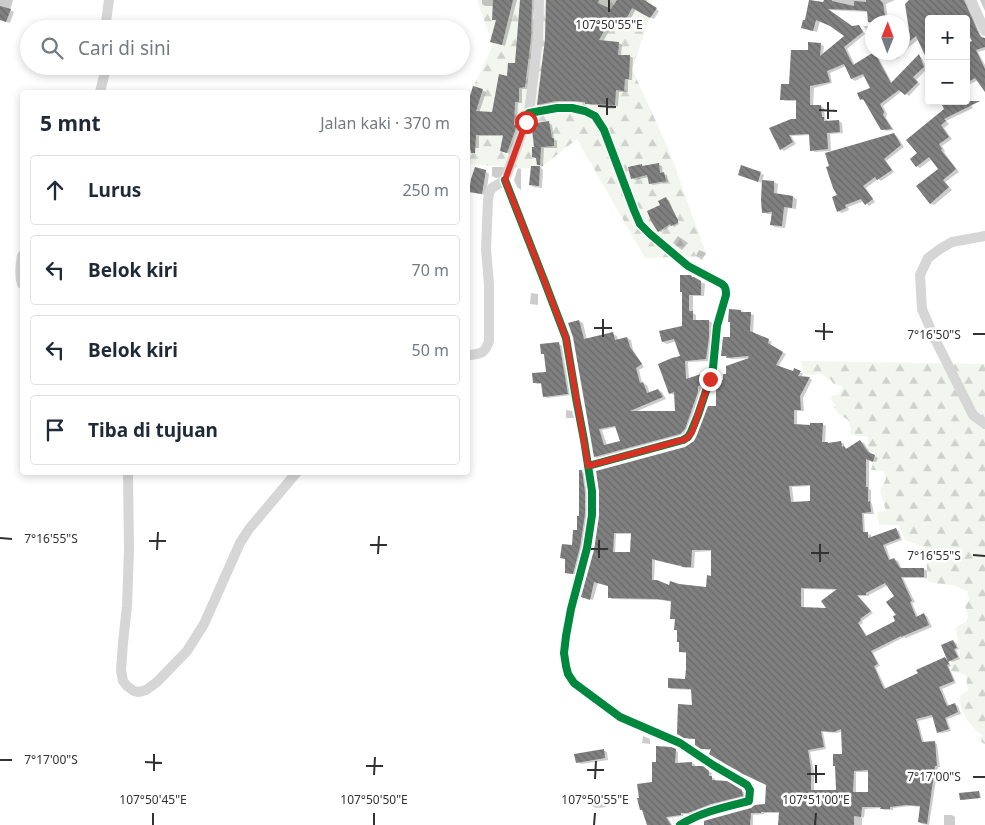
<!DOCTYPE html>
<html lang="id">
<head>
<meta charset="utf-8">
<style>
  :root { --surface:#fff; --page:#f6f6f7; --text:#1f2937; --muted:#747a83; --line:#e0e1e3 }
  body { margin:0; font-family:"Noto Sans",sans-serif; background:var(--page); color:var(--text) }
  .controls { position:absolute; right:15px; top:15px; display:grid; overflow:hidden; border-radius:5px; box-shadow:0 2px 8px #0003 }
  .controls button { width:45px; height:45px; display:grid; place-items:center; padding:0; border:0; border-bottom:1px solid var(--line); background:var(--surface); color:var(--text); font:25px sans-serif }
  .compass { position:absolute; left:865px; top:15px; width:45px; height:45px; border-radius:50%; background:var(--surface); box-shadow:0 2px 8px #0003; rotate:1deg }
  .stop { position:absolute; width:15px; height:15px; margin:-11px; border:4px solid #d93025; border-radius:50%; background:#fff }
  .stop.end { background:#d93025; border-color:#fff; box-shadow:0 1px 5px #0008 }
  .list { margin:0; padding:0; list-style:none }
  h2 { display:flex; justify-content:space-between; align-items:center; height:65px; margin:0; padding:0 20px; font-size:21px }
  h2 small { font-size:16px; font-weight:400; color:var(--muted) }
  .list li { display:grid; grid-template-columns:32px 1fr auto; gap:15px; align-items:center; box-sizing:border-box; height:70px; margin:0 10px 10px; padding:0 10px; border:1px solid var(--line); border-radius:5px }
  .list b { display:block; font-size:19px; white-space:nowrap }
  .list em { font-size:16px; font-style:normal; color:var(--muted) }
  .icon { flex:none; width:28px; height:28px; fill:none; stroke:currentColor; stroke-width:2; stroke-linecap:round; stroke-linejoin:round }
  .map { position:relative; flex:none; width:985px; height:825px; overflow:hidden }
  .search { position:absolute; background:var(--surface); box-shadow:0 2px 8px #0003; left:20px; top:20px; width:450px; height:55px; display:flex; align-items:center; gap:12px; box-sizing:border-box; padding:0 18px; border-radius:28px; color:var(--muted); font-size:19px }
  .panel { position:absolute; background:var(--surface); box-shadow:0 2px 8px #0003; left:20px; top:90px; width:450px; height:385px; border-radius:5px }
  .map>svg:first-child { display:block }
  .forest { fill:url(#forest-firs) }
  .shadow { fill:#0003; fill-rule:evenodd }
  .building { fill:url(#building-back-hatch); fill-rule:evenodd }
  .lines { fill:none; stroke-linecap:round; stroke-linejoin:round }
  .minor { stroke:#d6d6d6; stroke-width:10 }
  .cycleway-casing { stroke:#fff; stroke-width:11 }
  .cycleway { stroke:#00873e; stroke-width:8 }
  .route { stroke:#d93025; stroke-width:6 }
  .ticks { fill:none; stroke:#323232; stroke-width:2 }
  .ticks-label { font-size:12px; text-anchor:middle; fill:#323232; stroke:#fff; stroke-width:5; stroke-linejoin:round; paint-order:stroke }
</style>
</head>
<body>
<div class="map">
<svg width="985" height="825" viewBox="0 0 985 825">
  <defs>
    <pattern id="forest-firs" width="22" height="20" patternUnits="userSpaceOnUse" patternTransform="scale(1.25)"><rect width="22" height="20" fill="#f2f6ee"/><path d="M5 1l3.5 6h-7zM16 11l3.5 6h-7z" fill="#d0d3cd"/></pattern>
    <pattern id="building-back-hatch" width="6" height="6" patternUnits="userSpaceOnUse" patternTransform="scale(1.25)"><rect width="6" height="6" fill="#808080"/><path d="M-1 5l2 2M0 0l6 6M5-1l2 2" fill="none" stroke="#696969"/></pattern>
  </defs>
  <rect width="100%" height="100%" fill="#fff"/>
  <path class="forest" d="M477,0h175l-1,13 -19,56 36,79 39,108 -62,2 -68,-119 -38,30 -71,-5v-66l25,-53z
    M801,361l184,3v380l-2,-1 -4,-4 3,-4c-11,-7 -26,-28 -21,-41l7,-3 -2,-16 -15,-4v-8l9,-7 -4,-27 1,-3 9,-4 2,-6 -3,-10 4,-6 -2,-9 -14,-6 -21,-2 -4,-2 -3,-34 -20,-7 -6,-15h-20l-2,-13 9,-1 -6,-21 6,-11 -2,-8 -13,-1 5,-16 -9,-3 1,-14 -15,-2 -3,-1 1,-5 -3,-9 -9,-6 -5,-7 1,-2 -4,-5 2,-5h5l5,-7 -1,-2 -8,-2 -4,-5h-2l-8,-6 -7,2 -9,-1z"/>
  <path class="shadow" d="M0,0h13l-3,10 4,2 -4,11 -10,-3z
    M482,0h35l-12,46 -13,-4 5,-21 -4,-2 1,-13h-9l-3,-2z
    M521,0h14l-2,19 2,1 -7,69h-6v14h-4l-1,24 3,1 -9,26 -10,-3 3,-15h-25v12h-11v-42l6,-19 12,5 -7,21h14l16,-36 8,-13z
    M547,0h100l-1,3 13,8 -5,8 -18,-10 -11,20 -12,-6 -10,19 16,1 3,2 -1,11h9l3,2 -1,22h-4v12h-9l-1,14 -27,-1 -5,-2 -10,-1h-16l-19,4 -3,-2 8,-66z
    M811,0l13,3 1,-3h70l-9,4 2,18 6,-6 8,6h-30v14l-9,-10h7l-2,-14 -40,-2 24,17h7l3,2 3,5 -18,15 8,16 19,-12 3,2 15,28 27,-27 3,2 5,11 -11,11 4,4 -11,12 -7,-5 -19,15 4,8 -1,4 8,12 -8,1 -4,-2 -17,-28 -4,-2 11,-11 -7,-12 -10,5 -3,-2 -6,-13 -16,7 2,10 -18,5 -1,18h8l3,2 1,11 2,1v2l12,-1 3,2 1,10 -13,1 1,17 -16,1 -4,-2 -1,-15 -19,1 5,8 -12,7 -3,-2 16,-29v-19h-12l-3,-2 27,-47 11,-8 4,2 -1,8 23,-18 -14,-10 -12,-5 -3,11 -15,-4 4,-6z
    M911,0h57v5l14,33 3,1v11l-7,2 7,13v25l-7,-10 -12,6v-41l7,-4 -7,-22h-37l-10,20 -10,8 -12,12 -8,-7h13v-29l8,8z
    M980,0h5v11z
    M966,97l7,11 -27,13 3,3 -5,4 8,11 -10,7 3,5 -1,1 15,20 -14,10 7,8 -18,15 -4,-2 10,-34 -8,-10 -12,9 -3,-2 2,-13 27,-44 20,-8z
    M549,123l3,2 2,14 3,2v7h-13l-1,18h-2l-3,-2 -2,-6 -3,-2z
    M894,134l3,2 7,11 -18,14 8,11 -13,9 -3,-2 -12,9 9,14 -6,4 -5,-5 -16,6 1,3 -7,3 -4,-2 1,-15z
    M642,165l2,2 15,-2 3,1 1,8 4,1 1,7 -15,3 -3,-2 -1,-6 -14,3 -3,-2z
    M492,167h11l3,2 -3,8 -7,1 -4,-2z
    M540,167l3,3 -1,18 -8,-1 -3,-2z
    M742,167l22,8 -2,7h12l4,2 -1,11 16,2 4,2 -1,10 -8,-1 -3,20 -10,-1 -4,-3 2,-10h-6l-3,-2 -1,-29 -24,-8z
    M518,168l3,1v21l-4,-3 -3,-7z
    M485,171l4,3 -3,21 -12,-2 -3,-2z
    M666,199l3,1 10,24 -5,3 -2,-2 -11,7 -2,-1 3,-25z
    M678,236l10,7 -6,7 -9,-7z
    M699,250l7,3 -4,7 -6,-4z
    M691,277l14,7 -1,12h-11v17l3,2v6h13l4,2 -3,38 -22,1 1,17 15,-5 4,2 -4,11 -2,1v7l-15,39 -89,25 -3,-2 -16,-136 4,2 4,17 26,-6 4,2 1,4 9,-2 4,2 2,10 11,17 -5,3 3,13 5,2 3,9 8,-4 4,2 4,7 -31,13h41l-1,-17h-1l-4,-2 12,-36 -5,-16 -10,3 -4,-2 20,-15zM617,427l4,15 -14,3 -5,-15z
    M531,293l7,1v11l-8,-1z
    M730,311h11l13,4 -1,18 19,9 -2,4 16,8 -8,13 16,5 1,-2 8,4 -2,4h8l3,2 -9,18 1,13h-7v15l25,-2 4,2 -1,17 4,1 12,-2 3,2v3l4,2 12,-8 4,2 7,11 7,4 -2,4 -7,-2v29l2,1v13l1,1 2,10h-10l1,19 6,2v3l25,-9 3,2 3,9 -16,6 5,15 3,-2 4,2 4,8h22l3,2v7h-24l12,24 -3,1 6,14 6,-2 3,1 5,11 -26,11 -2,-1 -31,16 7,13 -4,2 10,21 34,-15 25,-16 3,2 5,-19 3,2 3,6 -3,1 4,9 -8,3 -4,-2 3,6 -2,1 7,16 -14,6 7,17 5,-2 4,2 3,8 -14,5 4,12 -9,2 -4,-1 -4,-15 -16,4 6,22 10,-1 3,2 3,23h-2l-9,58 -7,-1 -3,-2 2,-15 -11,-1 -17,2v2h-8l-4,-2 -16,1 -1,9 -2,-1v8h-83l1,-12h-16v1l-11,1v10h-48l62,-20v-20l-55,-35h-6l-10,-6v-5h-7l-10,-5 15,-28 -1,-16 -21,-1 -3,-1 17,-8 2,-27h-5l-3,-2 -2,-20 -2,-2v-9l-4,-1v-17l-11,-2 -49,-1 -3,-2v-11l-11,-3 -5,17 -7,-2 9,-48 91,-102 9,-6 22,-35 7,-26 3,-6 25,-17 -21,1 -9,-4 9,-16zM811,486v16l-17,1 -2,-16zM616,534h16l-1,19h-16zM712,551v26l-5,11 -37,-1 -16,-6 1,-21 31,8h8l1,-16zM888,585l8,12 2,18 -2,6 -29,15 -7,-11 3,-2 -1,-2 11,-8 -15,-17h11v-1zM804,589l34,1 -9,20 -25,-1zM842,731l2,24 -6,36h-24v-19l-4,-20 16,-3 -3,-17 15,1zM856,772h13v22h-13z
    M559,344l3,2 9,49 -24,3 -3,-2 -1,-12h-6l-3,-2 13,-8 -1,-19 -4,-2z
    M566,410l6,1 2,7h-8z
    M581,471l3,2 3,21v22l-4,32 -7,26h-7l-3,-1v-14l-4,-2 11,-11 5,-14 2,-14z
    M643,736l7,3v5l-8,-1z
    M671,748l7,4v12l14,-1 3,2v2l7,1 10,5 -1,4 4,2v3h12l18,11v4l-30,8 -23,9h-9v2l-15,2 4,7h-23l4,-42 4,-19z
    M603,750l4,2 1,8 -27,4 -4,-2z
    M979,792l1,1 1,5 -19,2 -1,-1z
    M602,797l4,2 1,8 -11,1 -4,-2 -1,-8z
    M944,815h8l3,2v8h-11z"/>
  <path class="building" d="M493,0h20l-11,45 -12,-3 6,-22h-4z
    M520,0h12l-1,38 -6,49 -6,1v14h-4l-1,23h3l-10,28 -7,-2 3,-16h-27l-1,18h-4l-1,-6h-2v-11h1l-1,-4v-31l1,-5h1l3,-10 10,3 -7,22 16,1 7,-38 8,2 1,-13h7z
    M546,0h53l-1,3 13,6 6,-9h27l13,8 -7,10 -18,-10 -11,21 -12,-7 -10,18 20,2 -1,13h12l-1,24h-4l-1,12 -8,-1 -1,15 -29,-1h-1v-2l-13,-1h-16l-19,4 8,-66z
    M809,0l14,2 1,-2h8v1l22,5v-5l12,1v-2h14l3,3 3,19h-18l-1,-11 -13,-1v-3v3l-26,-1 24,17 7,-1 4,7 -19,15 9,18 21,-13 17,31 28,-29 5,13 -11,10 5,5 -13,13 -6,-5 -19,14 4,8 -1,3 9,14 -11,1 -18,-31 -3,1 -3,-7 13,-5 -7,-14 -12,5 -7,-15 -17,7 3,11 -20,4v19h11l1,12h2v4l15,-1 1,12 -13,1 1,16 -18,2 -1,-17 -20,1 4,7 -13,8 -11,-22 22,-9h5v-19h-16l1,-16h8l2,-34h17v-8l13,1 -1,13 24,-20 -14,-10 -14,-6 -3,11 -12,-3 2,-8h2z
    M909,0h55l15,34 2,3 4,1v9l-9,3 9,19v23l-10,-14 -9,5v-39l6,-3 -6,-12v-10h-37v45l-13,-28 -14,11v-24l7,7 -4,-26z
    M0,6l11,3 -5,13 -6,-2z
    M940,101h40l-36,18 2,2 -5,4 8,12 -10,7 3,5 -1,1 15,19 -13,11 6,7 -19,17 -14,-18 22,-17 -9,-12 -13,10 -6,-8 7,-6 -11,-13 38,-31z
    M549,121l3,17h2v8l-13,1 -1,18h-3l-1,-7 -4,-1v-10h2l-2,-18 5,-1 -1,-5z
    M894,133l7,12 -17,14 8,11 -15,10 -2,-3 -12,9 10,13 -8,6 -4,-6 -16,6 1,3 -9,4 -5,-15 5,-2 -4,-7 -7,-21 3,-1 -4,-13z
    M659,163l1,10 4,-1 2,9 -17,3 -2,-9 -16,4 -3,-12 14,-3v2z
    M741,165l20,7 -3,10 -20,-7z
    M531,166h9l-1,20 -10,-1z
    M475,167l11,3 -4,24 -13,-2 2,-13z
    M762,180l12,1v12l19,3 -1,12 -8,-1 -2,19 -12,-1 2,-13 -10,1 -1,-13z
    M666,197l12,23v3l-7,3 -1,-2 -12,8 -7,-11 -4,-10 13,-6 -2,-4z
    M680,275h11l1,2h2l7,4v14h-12v16h4v9h16v17l-3,22 -21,2 1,18 18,-6 -3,12 -3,1v6l-13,37 -5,5 -86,23 -21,-120 -5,-14 11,-3 5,19 29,-7 2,8 12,-3 3,10 12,17 -6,4 4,15 3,-1 4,11 11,-4 5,8 -33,14h45l-1,-19 -5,2 -11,-30 14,-6 8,-2 -6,-17 -12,3 -3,-11 23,-5v-34h-2zM615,426l5,15 -16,4 -5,-16z
    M729,309l12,1v2h10l-1,19 19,8 -1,4 15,9 -7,13 17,6 1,-3 7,3 -3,5 12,1 -10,19 1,14h-7v14l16,1v-2h13l-1,19h6v1l13,-2 1,6 2,-1 2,3 14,-9 8,12 7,3 -2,7 -7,-3v28h2v15l2,-1 1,11 -9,1 1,19h5v6l28,-10 4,10 -17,7 6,15 5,-2 6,10h24v9h-23l11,24 -2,1 6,15 8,-4 5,12 -28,12v-1l-30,15 7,13 -4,2 10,23 34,-16 -2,-3 29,-13 4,7 -2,1 7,16 -15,6 8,19 8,-3 3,9 -13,6 4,11 -12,4 -5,-18 -16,4 6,23 13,-1 2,25h-2l-8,58 -9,-2 2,-16 -14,-1 -16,2v2h-10l1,-2h-19l-1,10 -7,-1v9h-76l1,-13h-18v1h-10l-1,12h-46v-4l3,-1 44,-12 4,-3 10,-1 1,-19 -23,-11 -26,-15 -8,-5 2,-5h-10l-6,-4v-6l-11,-1 -7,-4 1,-30 14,1 -1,-16 -23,-1v-10l17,1 1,-10v-17h-7v-10h-2v-12h-3l1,-11h-5l1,-18 -14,-2 -49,-1v-12l-14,-4 -4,18 -9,-3 13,-47 5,-34v-25l-3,-20 89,-24 9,-6 3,-6 11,-29h8v-23l1,-3h6v-6h3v-8l23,-8 -1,-2 -22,2 1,-2h-6l2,-19h7v-15h-2zM810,485v16l-19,1 -2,-16zM614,533h17l-1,19h-17zM692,550h19v26l-4,-1 -1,12 -27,-3 -9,-3 -1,4 -12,-5h-5v-21l16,4 14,3v1h9zM885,583l9,13 -8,6 10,13 -3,1 2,5 -29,15 -8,-13 3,-3 -1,-1 11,-8 -14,-16h9v-2zM801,588l36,1 -16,12 5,7 -25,-1zM841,729l1,25h-9v12h2l1,24h-25v-21l-3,-19 16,-3 -3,-16 13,1zM868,770v22h-15l1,-21z
    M559,342l9,52 -25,3 -2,-14h-8l-1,-10 14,-1 -2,-18h-3l-1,-10z
    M579,470h3l3,22v22l-5,33 -7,27 -8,-1v-14l-5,-1 2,-14 10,1 1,-15h4v-14h2z
    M953,640l4,8 -3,1 4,8 -10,5 -7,-17z
    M656,746l15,1 5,2 -1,14 17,-1v4h11l6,5v5h3v4l15,1 15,9 1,6 -32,8 -23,9h-7v2l-15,2 5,8h-24l-5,-15h-2l-3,-12h2l-2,-14 15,-2v-20h4z
    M604,749l1,9 -29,5 -2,-9z
    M979,791l1,7 -20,2 -1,-7z"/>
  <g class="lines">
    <path class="minor" d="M971,0l14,31
      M105,29l4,-29
      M100,92l5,-20v-6
      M529,113l28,-5h15l13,3 10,5 9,14 30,80 6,14 10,10 38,32 34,18c4,3 4,6 4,11l-9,31 -4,42 -3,11 -12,36 -7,17 -3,5 -5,3 -95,26
      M505,180l39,100 22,58 10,60 8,42 8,51v24l-5,33 -16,61 -5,27 -2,17 2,13 2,8 6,9 46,34 60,26 33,22 29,17 5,3 3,5 -1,11c-24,6 -48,11 -69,24
      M985,236l-33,6 -12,7 -12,9 -8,17 2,34 11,26 40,80 12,9
      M22,256c-2,10 -3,19 0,28
      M468,355c12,-1 17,-1 21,-14v-56l-3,-36 2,-49 1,-7 3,-5 13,-8 24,-67 9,-75 1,-38
      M128,472l1,77 -2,57 -4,37 -2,27 2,11 4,5 7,5 5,1 7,-2 11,-8 30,-31 17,-27 36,-81 9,-14 48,-57"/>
    <defs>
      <path id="cycleway" d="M529,113l28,-5h15l13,3 10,5 9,14 30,80 6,14 10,10 38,32 34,18c4,3 4,6 4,11l-9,31 -4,42 -3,11 -12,36 -7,17 -3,5 -5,3 -95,26
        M505,180l39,100 22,58 10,60 8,42 8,51v24l-5,33 -16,61 -5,27 -2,17 2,13 2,8 6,9 46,34 60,26 33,22 29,17 5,3 3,5 -1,11c-24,6 -48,11 -69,24"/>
    </defs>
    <use href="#cycleway" class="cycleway-casing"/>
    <use href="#cycleway" class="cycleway"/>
  </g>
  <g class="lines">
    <path class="route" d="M526,122l-21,58 39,100 22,58 22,128 98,-27 6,-7 18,-53"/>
  </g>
  <path class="ticks" d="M609,12v-12M598,106l18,1M819,110l18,1M607,115v-17M828,119v-17M594,328h18M815,331l18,1M973,334h12M603,337v-18M824,340v-17M0,538l12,1M149,541h17M370,545h17M591,549h17M157,550l1,-18M811,553h18M378,554l1,-18M973,555l12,1M599,558v-18M820,562v-18M0,760h12M145,762l17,1M366,766h17M587,770h17M154,771v-17M807,774h18M374,775l1,-18M973,777h12M595,779l1,-18M816,783v-18M153,825v-12M374,825v-12M594,825l1,-12M815,825l1,-12"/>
  <g class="ticks-label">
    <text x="609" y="29">107°50'55"E</text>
    <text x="934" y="339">7°16'50"S</text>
    <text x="51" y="543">7°16'55"S</text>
    <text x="934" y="560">7°16'55"S</text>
    <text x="51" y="764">7°17'00"S</text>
    <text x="934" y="781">7°17'00"S</text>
    <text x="153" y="804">107°50'45"E</text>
    <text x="374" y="804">107°50'50"E</text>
    <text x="595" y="804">107°50'55"E</text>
    <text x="816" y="804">107°51'00"E</text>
  </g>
</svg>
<div class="controls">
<button>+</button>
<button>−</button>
</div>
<svg class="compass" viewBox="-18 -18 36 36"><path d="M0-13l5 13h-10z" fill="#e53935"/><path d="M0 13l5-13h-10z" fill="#747a83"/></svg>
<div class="stop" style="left:526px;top:122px"></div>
<div class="stop end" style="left:710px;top:379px"></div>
<div class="search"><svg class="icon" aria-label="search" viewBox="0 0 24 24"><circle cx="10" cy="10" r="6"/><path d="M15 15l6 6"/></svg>Cari di sini</div>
<section class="panel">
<h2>5 mnt<small>Jalan kaki · 370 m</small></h2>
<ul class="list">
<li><svg class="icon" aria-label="ahead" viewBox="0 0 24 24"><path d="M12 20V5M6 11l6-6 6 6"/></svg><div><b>Lurus</b></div><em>250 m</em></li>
<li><svg class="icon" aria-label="left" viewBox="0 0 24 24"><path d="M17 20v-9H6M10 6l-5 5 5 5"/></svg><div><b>Belok kiri</b></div><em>70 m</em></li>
<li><svg class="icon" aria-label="left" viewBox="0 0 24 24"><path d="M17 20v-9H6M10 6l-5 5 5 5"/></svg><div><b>Belok kiri</b></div><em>50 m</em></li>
<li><svg class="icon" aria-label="arrive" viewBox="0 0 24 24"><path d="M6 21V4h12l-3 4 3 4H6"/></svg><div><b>Tiba di tujuan</b></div></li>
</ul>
</section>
</div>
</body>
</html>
